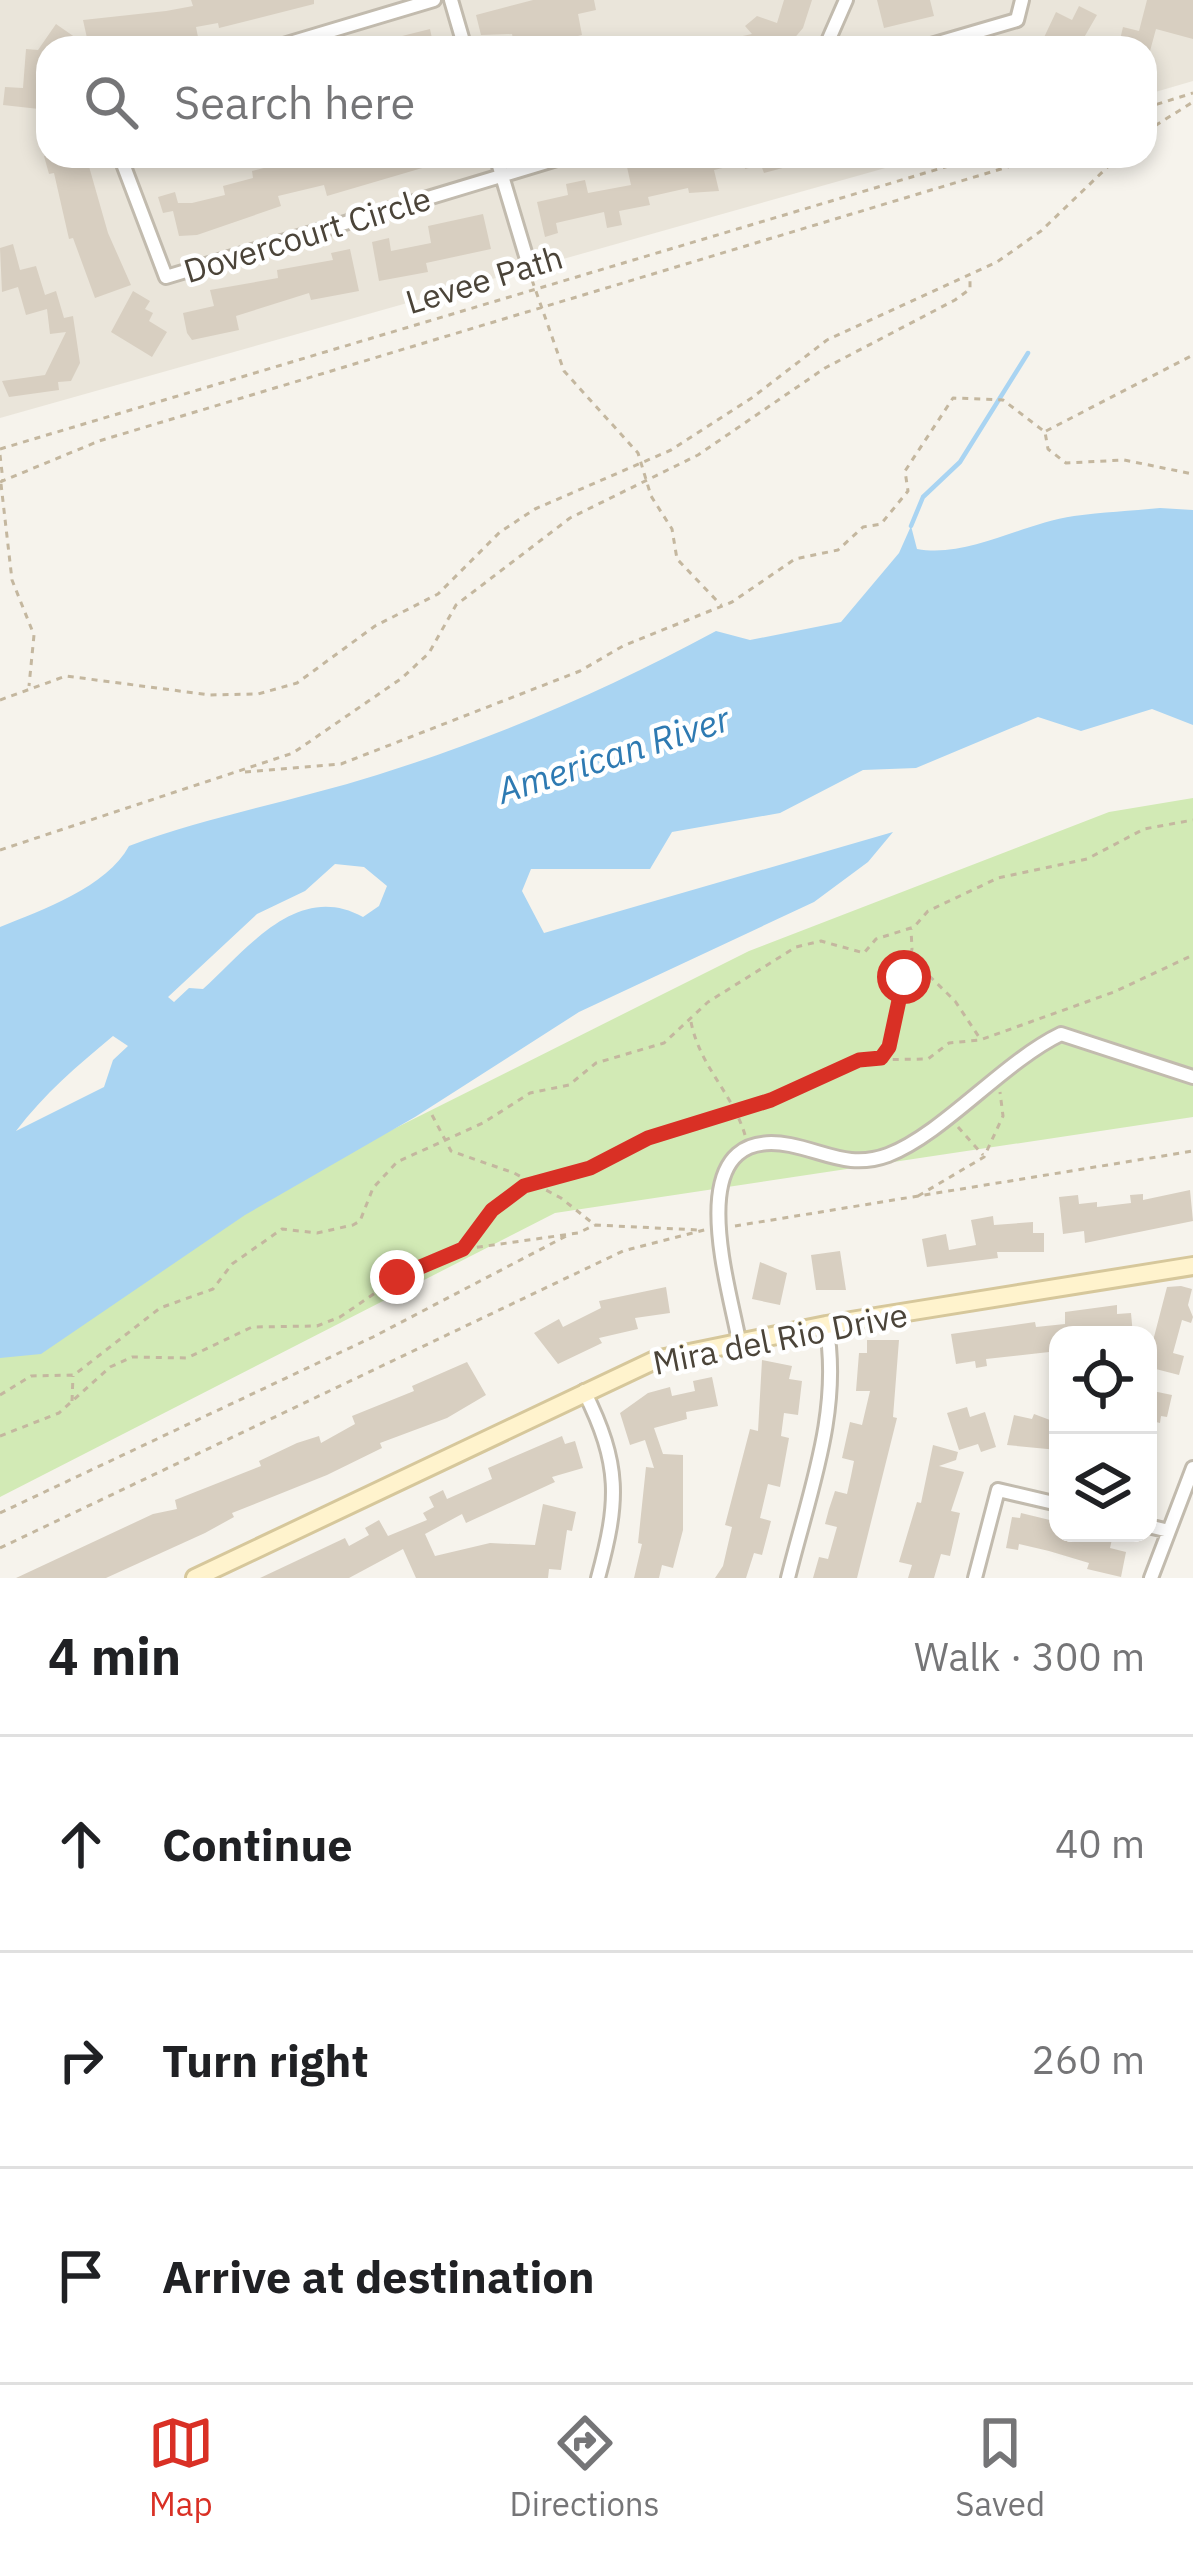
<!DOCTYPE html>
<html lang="en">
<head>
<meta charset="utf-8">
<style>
  :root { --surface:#fff; --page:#f2f2f2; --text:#202124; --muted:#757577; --line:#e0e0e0; --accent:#d93025 }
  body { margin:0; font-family:"IBM Plex Sans",sans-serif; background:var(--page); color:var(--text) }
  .controls { position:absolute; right:36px; bottom:36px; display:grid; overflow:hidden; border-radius:24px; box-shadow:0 6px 18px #0003 }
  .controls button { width:108px; height:108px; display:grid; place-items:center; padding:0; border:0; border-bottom:3px solid var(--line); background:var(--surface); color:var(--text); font:60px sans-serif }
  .stop { position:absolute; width:36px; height:36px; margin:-27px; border:9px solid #d93025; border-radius:50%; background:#fff }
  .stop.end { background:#d93025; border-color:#fff; box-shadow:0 3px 12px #0008 }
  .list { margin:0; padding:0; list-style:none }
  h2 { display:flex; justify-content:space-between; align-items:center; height:156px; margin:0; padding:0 48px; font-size:51px }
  h2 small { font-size:39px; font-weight:400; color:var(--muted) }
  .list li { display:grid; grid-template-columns:78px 1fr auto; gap:36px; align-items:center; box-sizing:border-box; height:216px; padding:0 48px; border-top:3px solid var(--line) }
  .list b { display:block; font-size:45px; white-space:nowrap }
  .list em { font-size:39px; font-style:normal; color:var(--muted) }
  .icon { flex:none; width:66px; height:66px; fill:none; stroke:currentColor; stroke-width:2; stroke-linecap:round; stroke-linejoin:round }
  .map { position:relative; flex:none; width:1193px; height:1578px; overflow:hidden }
  .search { position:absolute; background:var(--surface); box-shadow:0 6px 18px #0003; left:36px; right:36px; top:36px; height:132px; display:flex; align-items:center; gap:30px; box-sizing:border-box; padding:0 42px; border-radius:36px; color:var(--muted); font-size:45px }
  .sheet { height:804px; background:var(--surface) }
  nav { display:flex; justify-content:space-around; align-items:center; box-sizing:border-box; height:168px; border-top:3px solid var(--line); background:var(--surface); font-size:33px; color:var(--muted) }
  nav a { display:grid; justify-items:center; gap:6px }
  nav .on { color:var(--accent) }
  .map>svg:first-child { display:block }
  .residential { fill:#eae5da }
  .green { fill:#d2eab5 }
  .water { fill:#a9d4f2; fill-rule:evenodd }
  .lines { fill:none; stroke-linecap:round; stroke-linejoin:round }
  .stream { stroke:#a9d4f2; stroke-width:4.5 }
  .building { fill:#d8cfc1 }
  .street-casing { stroke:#c2bbae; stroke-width:18 }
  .secondary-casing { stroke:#d6c79b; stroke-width:22 }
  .path { stroke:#c4b79f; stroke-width:3; stroke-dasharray:6 6; stroke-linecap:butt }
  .street { stroke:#fff; stroke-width:12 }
  .secondary { stroke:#fff3cd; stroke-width:16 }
  .route { stroke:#d93025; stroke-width:15 }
  .labels { text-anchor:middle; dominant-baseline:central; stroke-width:9; stroke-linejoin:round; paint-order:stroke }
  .street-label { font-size:33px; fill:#4b4439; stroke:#fff }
  .water-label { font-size:36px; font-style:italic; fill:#2e7ab2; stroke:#fff }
</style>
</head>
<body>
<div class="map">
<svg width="1193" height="1578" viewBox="0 0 1193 1578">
  <rect width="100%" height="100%" fill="#f6f3ec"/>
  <path class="residential" d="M0,0h1193v81l-48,14v-47h-1097v108h880l-928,262z"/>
  <path class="green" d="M1193,798v319l-638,96 -555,284v-171l749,-375 360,-139z"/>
  <path class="water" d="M1160,508l33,2v215l-41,-16 -71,22 -43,-14 -122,51 -53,2 -83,43 -108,19 -22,37h-119l-9,22 22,42 349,-101 -25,30 -54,40 -235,110 -164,105 -170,98 -204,139 -41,4v-431c42,-17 107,-40 129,-81 81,-30 165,-45 248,-71 118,-37 230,-85 339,-144l34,9 91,-18 58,-69 12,-27 6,23c52,9 103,-25 157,-33 28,-4 57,-5 86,-8zM335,864l29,3 23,19 -8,20 -16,11c-65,-36 -115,31 -160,72l-14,-1 -15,14 -6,-5 89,-83 48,-23zM113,1036l15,10 -15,14 -9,27 -88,44c28,-37 62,-66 97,-95z"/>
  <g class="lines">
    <path class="stream" d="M911,526l12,-29 37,-35 68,-109"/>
  </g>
  <path class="building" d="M191,0h123v4l-95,24 -1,-5 -22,4 2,10 -60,11h-90v62l-45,-5 2,-18 18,1 3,-39 12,1 18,-26 33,23 -6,-27 83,-9 27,-5z
    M533,0h61l2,10 -18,4 4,21 -54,13h-13l-3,-14 -31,1 -5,-20z
    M784,0h28l-9,28 -17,20h-75l-1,-5 42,-9 -7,-8 12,-10 20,7z
    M877,0h53l4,16 -50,12z
    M1147,0h46v39l-37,-10 -6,22 -32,-3 5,-21 16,4z
    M1079,6l18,9 -19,33h-39l17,-36 16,8z
    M430,29l4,19h-63l-1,-4z
    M44,156h42l22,77 23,52 -36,13 -22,-60 -4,1 -15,-66 -5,1z
    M311,156h134l1,5 -119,35 -3,-11 -46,11 3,10 -84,29 -18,1 -6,-25 -10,2 -5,-16 17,-5 3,11h14l33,-8 -2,-9 30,-8 -1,-7z
    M665,156h151v3l-52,14 -3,-8 -16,4 -1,-6 -30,7 5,21 -30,2 -1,-5 -40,9 2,8 -31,6 3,14 -15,3 -3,-16 -48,11 2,10 -13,4 -8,-35 31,-7 -2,-11 19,-4 3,13 43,-8 -4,-18z
    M483,214l8,35 -65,14 2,9 -49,9 -7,-39 17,-4 2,13 40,-8 -3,-17z
    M13,244l7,26 16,-4 9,29 11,-4 8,27 9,-2 7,47 -9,18 -13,1 1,8 -50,7 -7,-16 43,-6 21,-43 -16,2 -3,-25 -21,6 -8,-28 -16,5 -2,-44z
    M350,249l9,42 -48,9 -2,-7 -73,23 3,14 -47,10 -5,-7 -4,-20 31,-7 -4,-16 68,-12 -1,-8 56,-10 -2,-7z
    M133,291l17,10 -5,8 8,4 -4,8 18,11 -15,25 -41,-25z
    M1190,1190l3,31 -108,22 -1,-12 -21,3 -4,-37 19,-2 1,9 18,-2v5l34,-4 -1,-8 13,-1v6z
    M993,1216l1,9 39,-3v11h11v19h-47l1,6 -71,9 -5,-28 24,-5 3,16 27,-5 -5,-25z
    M840,1251l6,39h-30l-5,-35z
    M760,1262l27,11 -7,32 -28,-6z
    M1181,1286l11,3 -4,16 5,12 -2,6 -9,-3 -9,33 11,3 -5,19 -31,-8v-7l19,-73z
    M666,1287l4,26 -35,5 3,11 -39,9 3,5 -44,21 -24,-31 25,-14 4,8 38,-19 -2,-7z
    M1117,1305v9l14,-1 2,22h-75v16l-72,8 1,7 -11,2 -1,-7 -19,3 -5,-30 84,-12 1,5 29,-3v-12z
    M867,1340h32l-6,77 4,1 -40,160h-44l6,-21 9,2 9,-32 -12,-3 4,-15 6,-18 12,3 4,-18 3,-15 -12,-3 8,-36 12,3 8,-34h-14l3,-38h8z
    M762,1360l30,6 -3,13 13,2 -4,34 -14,-2 -3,23 8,2 -9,49 -12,-3 -8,34 11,3 -9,34 -8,-2 -8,25h-31l8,-12 9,-39 -7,-2 25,-96 8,2z
    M467,1362l19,33 -39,23 -67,25 2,5 -55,27 -95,38 2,4 -29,16 -99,45h-90l137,-64 24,-5 -2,-9 86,-34 -2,-5 38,-18 22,-7 2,7 34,-19 -3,-8 62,-25 -2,-5z
    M712,1377l6,29 -32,6 1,7 -33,9 9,26 20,1v75l-10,38 -11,-3 -3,13h-25l8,-34 -4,-1 8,-76 8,1 -9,-28 -15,5 -10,-32 28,-20 22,-6 2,9 23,-5 -2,-10z
    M1148,1390l24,5 -5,22 -6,-1 -1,7 -12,-3z
    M967,1407l3,10 15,-5 11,35 -15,5 -3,-8 -19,6 -12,-37z
    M1034,1414l24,9v27l-51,-5 7,-30 18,4z
    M562,1436l3,8 10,-3 8,27 -31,9 3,5 -89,41 -4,-9 -37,20 10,22 55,-13 45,2 8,-41 33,8 -4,19 -5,-1 -6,40 -12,-1 -1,9h-132l-13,-29 -54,29h-89l85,-40 4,8 20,-11 -4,-7 14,-8 9,16 39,-16 -4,-7 11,-6 -5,-10 14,-7 4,9 45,-20 -4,-11z
    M933,1445l25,7 -2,8 -17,6 25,6 -13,39 9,2 -10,43 -9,-2 -7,24h-26l4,-13 -13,-3 18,-60 4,1z
    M1021,1513l37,9v11l55,2 -3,13 16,4 -5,25 -34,-8 2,-6 -40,-12 -30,-7 -1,6 -12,-2 6,-31 8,1z"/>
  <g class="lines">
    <defs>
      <path id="street" d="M451,0l14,48
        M273,48l161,-48
        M825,48l21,-48
        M921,48l96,-28 5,-20
        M120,156l46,121 401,-121
        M496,156l33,110
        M739,1341c-10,-56 -62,-217 51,-196 36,7 60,24 98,10 55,-21 115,-93 173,-121l132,43
        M584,1391c37,74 35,110 14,187
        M1148,1526l21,5
        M788,1578c20,-82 54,-167 38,-253
        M975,1578l23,-88 60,14
        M1151,1578l42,-110"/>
      <path id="secondary" d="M195,1578l460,-218 171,-35 367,-59"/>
    </defs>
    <use href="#street" class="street-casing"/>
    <use href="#secondary" class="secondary-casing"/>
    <path class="path" d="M1145,108l48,-15
      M1145,132l48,-30
      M532,280l32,91 74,82 13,43 21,33 5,30 44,46
      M1046,431l147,-76
      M0,449l982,-293
      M0,455l3,26
      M0,482l99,-41 945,-285
      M1,484l11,96 22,55 -5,51
      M0,700l66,-24 144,19 48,-1 39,-11 78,-57 63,-32 62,-62 35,-23 136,-59 82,-53 74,-57 170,-78 44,-31 78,-75
      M245,772l96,-8 239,-93 43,-25 109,-44 63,-43 43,-9 25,-23 18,-3 27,-33 -3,-20 48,-73 50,2 42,32 3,17 18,14 58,-3 69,14
      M0,850l293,-97 109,-75 27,-25 27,-48 114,-87 128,-63 127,-87 130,-68 15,-11v-10
      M912,959l43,42 24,36
      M691,1022c9,45 41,70 54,113
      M882,1057l7,-10 23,-98 -1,-20
      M432,1115l19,36 63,22 47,25 34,27 104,5
      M958,1127l25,28
      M918,1196l66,-39 19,-41 -3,-24
      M735,1226l458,-75
      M465,1249l113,-16 17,-8
      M0,1395l31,-19 43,-1 86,-67 53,-19 19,-25 50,-35 35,4 36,-8 7,-4 13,-33 24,-26 86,-39 47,-30 39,-8 27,-22 68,-20 44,-41 88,-55 25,-6 43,12 12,-14 38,-12 14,-16 70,-33 89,-19 57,-30 49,-9
      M72,1401l1,-25
      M0,1436l59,-23 51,-46 22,-10 55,1 65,-31 65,-1 23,-9 66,-45 57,-23 44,-54 25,-12 58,-15 58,-30 123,-38 88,-40 69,-1 21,-16 31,-3 134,-48 79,-37
      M0,1513l373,-176 197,-103
      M0,1548l623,-297 85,-22"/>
    <use href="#street" class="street"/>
    <use href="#secondary" class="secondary"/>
  </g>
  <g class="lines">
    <path class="route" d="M397,1277l66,-28 29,-39 32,-24 66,-18 58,-30 123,-38 88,-40 22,-2 8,-11 15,-70"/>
  </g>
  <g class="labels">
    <g class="street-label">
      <text transform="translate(307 234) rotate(-17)">Dovercourt Circle</text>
      <text transform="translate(484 279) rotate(-17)">Levee Path</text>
      <text transform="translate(780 1338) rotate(-11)">Mira del Rio Drive</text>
    </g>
    <g class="water-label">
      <text transform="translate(613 754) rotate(-18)">American River</text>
    </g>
  </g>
</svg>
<div class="controls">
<button><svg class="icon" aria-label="locate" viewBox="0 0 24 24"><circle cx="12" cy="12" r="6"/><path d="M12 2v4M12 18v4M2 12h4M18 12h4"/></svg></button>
<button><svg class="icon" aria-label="layers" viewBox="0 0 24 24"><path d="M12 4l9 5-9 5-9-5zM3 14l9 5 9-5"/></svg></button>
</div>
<div class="stop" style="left:904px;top:977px"></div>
<div class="stop end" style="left:397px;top:1277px"></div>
<div class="search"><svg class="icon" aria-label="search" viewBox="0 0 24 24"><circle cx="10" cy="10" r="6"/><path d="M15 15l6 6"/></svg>Search here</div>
</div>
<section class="sheet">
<h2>4 min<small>Walk · 300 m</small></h2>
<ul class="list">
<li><svg class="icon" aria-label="ahead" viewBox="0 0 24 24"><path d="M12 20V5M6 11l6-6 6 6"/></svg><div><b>Continue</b></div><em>40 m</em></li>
<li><svg class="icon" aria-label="right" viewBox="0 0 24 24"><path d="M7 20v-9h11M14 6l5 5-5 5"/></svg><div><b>Turn right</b></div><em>260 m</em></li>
<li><svg class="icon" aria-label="arrive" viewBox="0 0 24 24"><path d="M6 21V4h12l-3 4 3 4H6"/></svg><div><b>Arrive at destination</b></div></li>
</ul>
</section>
<nav>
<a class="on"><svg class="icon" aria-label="map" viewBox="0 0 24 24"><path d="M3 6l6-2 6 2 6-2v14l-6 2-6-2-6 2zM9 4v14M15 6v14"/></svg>Map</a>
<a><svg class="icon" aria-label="directions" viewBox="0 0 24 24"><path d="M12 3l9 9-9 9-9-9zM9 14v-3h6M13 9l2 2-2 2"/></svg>Directions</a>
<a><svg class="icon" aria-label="saved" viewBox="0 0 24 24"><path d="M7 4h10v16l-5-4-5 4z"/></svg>Saved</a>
</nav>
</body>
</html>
